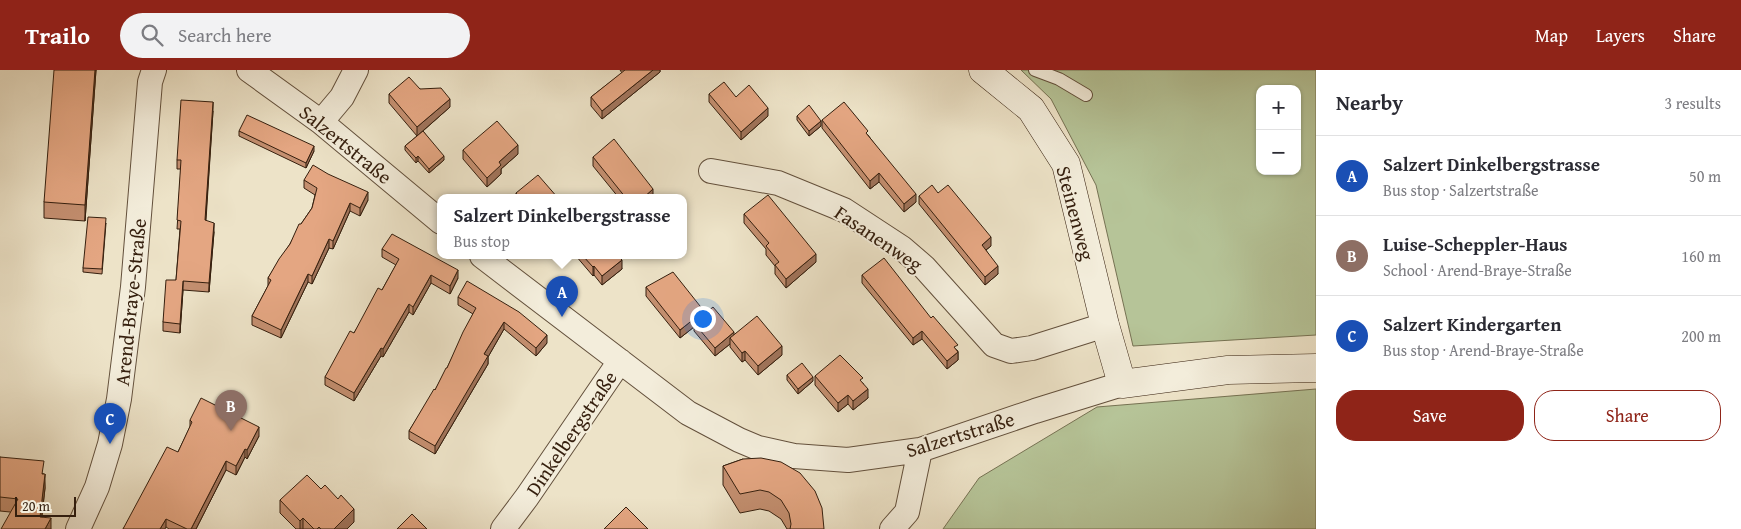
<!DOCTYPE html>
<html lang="en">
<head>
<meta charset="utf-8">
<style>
  :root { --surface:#fff; --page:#f2f2f3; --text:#2b2b33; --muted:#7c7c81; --line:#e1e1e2; --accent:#8f2418 }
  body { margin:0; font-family:"Gentium Book Plus",serif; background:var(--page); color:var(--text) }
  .controls { position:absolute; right:15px; top:15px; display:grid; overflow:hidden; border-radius:10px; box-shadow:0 1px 4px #0004 }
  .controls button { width:45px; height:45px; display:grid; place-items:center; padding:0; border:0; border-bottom:1px solid var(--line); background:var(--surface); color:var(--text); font:25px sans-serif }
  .scale { position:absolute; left:15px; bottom:12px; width:61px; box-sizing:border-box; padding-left:5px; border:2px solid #351f0e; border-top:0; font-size:14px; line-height:18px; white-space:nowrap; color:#351f0e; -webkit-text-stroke:4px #f3eddb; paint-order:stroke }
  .you { position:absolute; left:702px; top:248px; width:18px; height:18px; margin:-12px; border:4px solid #fff; border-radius:50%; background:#1a73e8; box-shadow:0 0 0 8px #1a73e833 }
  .badge { display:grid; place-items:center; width:32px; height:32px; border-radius:50%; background:var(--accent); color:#fff; font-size:16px; font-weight:700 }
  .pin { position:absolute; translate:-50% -41px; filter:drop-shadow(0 1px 2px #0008) }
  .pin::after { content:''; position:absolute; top:26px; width:18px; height:15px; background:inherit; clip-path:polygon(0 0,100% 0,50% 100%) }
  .popup { position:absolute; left:437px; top:124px; width:250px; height:65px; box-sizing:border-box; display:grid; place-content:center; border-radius:10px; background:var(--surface); filter:drop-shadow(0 1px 4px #0005); font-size:16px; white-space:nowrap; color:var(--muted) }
  .popup b { font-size:19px; color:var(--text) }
  .popup::after { content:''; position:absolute; left:50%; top:100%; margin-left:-10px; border:10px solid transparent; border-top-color:var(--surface) }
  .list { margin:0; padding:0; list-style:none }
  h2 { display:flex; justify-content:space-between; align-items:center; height:65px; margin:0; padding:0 20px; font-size:21px }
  h2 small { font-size:16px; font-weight:400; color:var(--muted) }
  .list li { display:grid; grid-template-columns:32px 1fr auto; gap:15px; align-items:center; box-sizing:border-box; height:80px; padding:0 20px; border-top:1px solid var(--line) }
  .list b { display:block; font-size:19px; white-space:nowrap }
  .list p { margin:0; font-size:16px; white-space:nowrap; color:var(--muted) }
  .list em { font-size:16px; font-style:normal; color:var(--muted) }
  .actions { display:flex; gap:10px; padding:15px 20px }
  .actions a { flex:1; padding:11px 0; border:1px solid var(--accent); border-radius:20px; text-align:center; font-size:18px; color:var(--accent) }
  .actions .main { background:var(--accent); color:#fff }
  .icon { flex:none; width:28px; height:28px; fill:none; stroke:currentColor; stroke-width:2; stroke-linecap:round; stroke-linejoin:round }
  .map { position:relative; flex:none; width:1316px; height:459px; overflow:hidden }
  header { display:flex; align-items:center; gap:30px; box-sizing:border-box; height:70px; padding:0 25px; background:var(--accent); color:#fff }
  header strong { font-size:24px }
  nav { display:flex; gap:28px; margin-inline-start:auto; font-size:18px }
  .search { width:350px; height:45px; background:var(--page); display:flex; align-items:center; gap:12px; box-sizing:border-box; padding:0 18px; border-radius:28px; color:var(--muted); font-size:19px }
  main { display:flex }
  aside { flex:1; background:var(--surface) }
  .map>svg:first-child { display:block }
  .green { fill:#b6c498; stroke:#767253; fill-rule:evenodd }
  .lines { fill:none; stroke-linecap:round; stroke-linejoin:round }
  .lane-casing { stroke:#63503c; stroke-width:14 }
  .street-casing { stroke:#63503c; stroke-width:26 }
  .secondary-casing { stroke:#351f0e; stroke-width:29 }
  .lane { stroke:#f3eddb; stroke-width:12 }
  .street { stroke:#f3eddb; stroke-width:24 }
  .secondary { stroke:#f3eddb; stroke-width:28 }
  .wall { fill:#c48f70; stroke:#351f0e }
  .shaded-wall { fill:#a0745b; stroke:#351f0e }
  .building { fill:#e4a682; stroke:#351f0e }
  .labels { text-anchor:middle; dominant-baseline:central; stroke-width:4; stroke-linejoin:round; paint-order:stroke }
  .street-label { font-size:20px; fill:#351f0e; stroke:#f3eddb }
</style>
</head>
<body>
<header>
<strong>Trailo</strong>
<div class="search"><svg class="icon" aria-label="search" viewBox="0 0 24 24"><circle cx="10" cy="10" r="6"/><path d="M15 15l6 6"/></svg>Search here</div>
<nav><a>Map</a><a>Layers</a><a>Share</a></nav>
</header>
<main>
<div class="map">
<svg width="1316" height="459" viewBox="0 0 1316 459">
  <rect width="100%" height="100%" fill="#ede3c8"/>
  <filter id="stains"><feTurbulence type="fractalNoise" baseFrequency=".004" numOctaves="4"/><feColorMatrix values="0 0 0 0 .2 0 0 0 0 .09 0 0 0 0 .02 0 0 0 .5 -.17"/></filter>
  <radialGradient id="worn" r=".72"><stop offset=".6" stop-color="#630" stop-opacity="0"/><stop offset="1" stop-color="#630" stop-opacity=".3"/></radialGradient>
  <path class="green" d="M1021,0h295v265l-183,11 -37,-161 -45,-86zM1260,19h37v82h-37z
    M1316,319v140h-373l36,-51 118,-71z"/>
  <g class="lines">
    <defs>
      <path id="lane" d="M1035,0l24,9 27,16"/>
      <path id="street" d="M249,0l72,52 120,100
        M321,52l21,-25 14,-27
        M711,101l67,12 66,27 58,38 22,19 70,78 17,6 21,-3 73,-23
        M482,186l206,157 51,27 19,8 36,8 54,4 72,-10 115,-39 87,-27
        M78,459l19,-42 13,-43 9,-45 14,-112 17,-205 4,-12
        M503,459l24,-32 93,-136
        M892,459l15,-17 13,-62"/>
      <path id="secondary" d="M983,0l48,39 35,55 39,161 17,59 106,-14 88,-2"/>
    </defs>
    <use href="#lane" class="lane-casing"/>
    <use href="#street" class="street-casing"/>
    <use href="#secondary" class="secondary-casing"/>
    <use href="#lane" class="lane"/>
    <use href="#street" class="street"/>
    <use href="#secondary" class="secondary"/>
  </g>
  <path class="wall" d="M96,0l-11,151 -41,-3v-16z
    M620,0h40v2l-58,47 -11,-13v-9l31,-24z
    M420,19l30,18 -27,24 21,29 -15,13 -11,-12 -2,2 -11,-13v-4l12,-10 -28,-33v-9z
    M709,24l27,3 32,19 -27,24 -32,-38z
    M213,41l-7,109 8,12 -5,60 -26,-2 -3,43 -17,-2v-9l13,-42 4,-51h-3l4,-60h-4v-9z
    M797,46l24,10 -12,10 -12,-16z
    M822,50l46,15 48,67 -12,10 -25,-30 -9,7 -48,-61z
    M239,61l75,20 -8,17 -67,-32z
    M463,80l55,4 -17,15v5l-14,13 -24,-28z
    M593,87l60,41h-34l-26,-32z
    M304,110l64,20 -8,16 -10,-5 -17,38 -4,-1 -17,36 -4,-2 -27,56 -29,-13v-9l16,-30v-8l22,-34 11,-20 11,-16 3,-13 -11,-7z
    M516,123l42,5h-42z
    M938,123l53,53 -5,4 12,24 -13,11 -66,-81v-8z
    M744,144l72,48 -30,26 -11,-14v-8l-9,-11v-6l-22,-26z
    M106,153l-4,51 -19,-2v-4z
    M382,179l76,29 -8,16 -19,-11 -18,32 -4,-3 -26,45 -2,-1 -27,45 -29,-16v-8l57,-87 14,-25 -14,-8z
    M576,186h42l4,13 -20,16 -8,-10 -1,1z
    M862,205l96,76v9l-11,9 -25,-30 -9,6 -51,-62z
    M646,217l58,28 30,20 48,20 -24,20 -13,-15 -3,2 -12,-15v-3l-15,12 -21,-25v-4l-14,11 -34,-42z
    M458,227l89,46 -11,13 -32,-27 -16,28v7l-53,90 -26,-15v-8l26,-41 12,-22 26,-54 -15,-9z
    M787,305l26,6 -15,13 -11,-14z
    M815,306l48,7 5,15 -15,12 -5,-6 -10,8 -23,-27z
    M190,350l69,16 -12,23 -2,-2 -9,18 -10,-5 -30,59h-27l-3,-2 -43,2 55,-77 12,-25z
    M0,387l44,17 1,14 -3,29 9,12 -41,-17 -10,-1z
    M743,389l81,70h-37l-6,-10 -12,-8 -9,-2 -20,4 -17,-28v-19z
    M280,430l74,22 -7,7h-51l-16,-16z"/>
  <path class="shaded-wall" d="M95,0h1l-11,151v-16z
    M653,0h7v2l-58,47v-8z
    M450,29v8l-33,29v-9z
    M213,32v9l-8,117v-8z
    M768,38v8l-27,24v-8z
    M821,51v5l-12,10v-5z
    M518,75v9l-17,15v5l-14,13v-9l12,-16z
    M314,76v5l-8,17v-5z
    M418,86v5l-2,2v-5z
    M444,86v4l-15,13v-4z
    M879,103v9l-9,7v-8z
    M653,119v9h-10z
    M368,122v8l-8,16v-8z
    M916,124v8l-12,10v-8z
    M350,133v8l-17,38v-8z
    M214,153v9l-5,60v-9z
    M991,167v9l-9,7v-8z
    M329,169v9l-17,36v-8z
    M816,184v8l-30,26v-9z
    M622,190v9l-20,16v-9z
    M594,196v9l-1,1v-9z
    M998,196v8l-13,11v-8z
    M458,200v8l-8,16v-8z
    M308,204v8l-27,56v-8z
    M431,205v8l-18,32v-8z
    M183,211v9l-3,43v-9z
    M409,234v8l-26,45v-8z
    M704,241v9l-10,3v4l-14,11v-8z
    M504,252v7l-16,28v7l-53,90v-8l49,-92z
    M922,261v8l-9,6v-7z
    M734,262v8l-4,-2v6l-15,12v-8z
    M547,265v8l-11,13v-8z
    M782,276v9l-24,20v-9z
    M381,278v8l-27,45v-8z
    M745,281v9l-3,2v-9z
    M958,282v8l-11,9v-8z
    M813,307v4l-15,13v-5z
    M868,319v9l-15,12v-9z
    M848,325v9l-10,8v-9z
    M259,357v9l-12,23v-9z
    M245,379v8l-9,18v-9z
    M226,391v9l-30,59h-5z
    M45,404v14l-5,41v-12z
    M354,439v13l-7,7h-13z
    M51,448v11h-6z
    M303,448v11h-3v-8z
    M166,449v8l-1,2h-5z"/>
  <path class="building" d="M54,0h41l-10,135 -41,-3z
    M625,0h28l-51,41 -11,-14z
    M409,7l11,12 21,-1 9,11 -33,28 -28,-33z
    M724,12l12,15 13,-12 19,23 -27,24 -32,-38z
    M181,30l32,2 -8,118 9,3 -5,60 -26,-2 -3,43 -17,-2 3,-42h10l5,-59 -4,-1 4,-60h-4z
    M844,32l24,29 -2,2 50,61 -12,10 -25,-31 -9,8 -48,-61z
    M809,35l12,16 -12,10 -12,-15z
    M247,45l67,31 -8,17 -67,-32z
    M497,51l21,24 -19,17 2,3 -14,13 -24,-28z
    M423,61l21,25 -15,13 -11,-13 -2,2 -11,-12z
    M614,69l39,50 -10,9h-17l-33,-41z
    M313,95l15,9 40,18 -8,16 -10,-5 -17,38 -4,-2 -17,37 -4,-2 -27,56 -29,-14 19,-36 -3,-2 11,-19 11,-15 9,-20h2l11,-16 5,-20 -13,-8z
    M538,105l20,23h-38l-4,-5z
    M932,115l6,8 10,-8 43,52 -9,8 16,21 -13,11 -66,-81z
    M768,125l48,59 -30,25 -11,-14 4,-3 -13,-16 3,-3 -25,-29z
    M88,147l18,1 -4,51 -19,-1z
    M392,164l66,36 -8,16 -19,-11 -18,32 -4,-3 -26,45 -2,-1 -27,45 -29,-16 25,-46 4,2 24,-45 4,2 17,-31 -17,-10z
    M583,186h35l4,4 -20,16 -8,-10 -1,1z
    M884,188l47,60 2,-2 25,29 -4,2 4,5 -11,9 -25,-30 -9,7 -51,-63z
    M673,202l31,39 -24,19 -34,-43z
    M467,211l52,31 28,23 -11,13 -32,-26 -20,32 4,2 -53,90 -26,-15 25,-42 1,1 11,-22h1l16,-36 13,-24 -18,-11z
    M713,237l21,25 -19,16 -21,-25z
    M757,246l25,30 -24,20 -13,-15 -3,2 -12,-15z
    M840,285l23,23 -3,2 8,9 -15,12 -5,-6 -10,8 -23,-27z
    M802,293l11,14 -15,12 -11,-14z
    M201,328l58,29 -12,23 -2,-1 -9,17 -10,-5 -35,68h-4l-21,-10 -6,10h-37l44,-82 11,5 14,-30 -2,-2z
    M0,387l44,4 -2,13h3l-5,43 11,1 -6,11h-44l17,-30 -18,-2z
    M761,388l20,4 19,11 15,18 7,17 2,21h-34l1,-5 -2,-11 -8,-13 -12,-8 -9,-2 -20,4 -17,-28 20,-7z
    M307,405l14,14 4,-4 13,14 3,-4 13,14 -20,20h-13l-2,-2 -2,2h-3l-11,-11 -3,3 -20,-21z
    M626,437l22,22h-44z
    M412,444l15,15h-30z"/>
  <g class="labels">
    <g class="street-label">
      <text transform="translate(346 74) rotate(39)">Salzertstraße</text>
      <text transform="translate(1076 143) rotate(75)">Steinenweg</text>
      <text transform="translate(879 168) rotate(34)">Fasanenweg</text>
      <text transform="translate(130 232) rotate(-84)">Arend-Braye-Straße</text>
      <text transform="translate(571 363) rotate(-56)">Dinkelbergstraße</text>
      <text transform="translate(960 364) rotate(-17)">Salzertstraße</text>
    </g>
  </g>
  <rect width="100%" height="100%" filter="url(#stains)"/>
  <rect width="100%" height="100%" fill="url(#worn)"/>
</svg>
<div class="controls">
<button>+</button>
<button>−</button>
</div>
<div class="scale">20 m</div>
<div class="you"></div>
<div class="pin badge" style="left:562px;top:247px;background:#1a4fb4">A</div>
<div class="popup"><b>Salzert Dinkelbergstrasse</b>Bus stop</div>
<div class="pin badge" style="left:231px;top:361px;background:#8d6e63">B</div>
<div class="pin badge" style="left:110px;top:374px;background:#1a4fb4">C</div>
</div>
<aside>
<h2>Nearby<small>3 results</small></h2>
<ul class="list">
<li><span class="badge" style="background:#1a4fb4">A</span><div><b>Salzert Dinkelbergstrasse</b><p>Bus stop · Salzertstraße</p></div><em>50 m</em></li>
<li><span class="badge" style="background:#8d6e63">B</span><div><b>Luise‑Scheppler‑Haus</b><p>School · Arend-Braye-Straße</p></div><em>160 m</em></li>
<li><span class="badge" style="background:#1a4fb4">C</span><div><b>Salzert Kindergarten</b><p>Bus stop · Arend-Braye-Straße</p></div><em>200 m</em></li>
</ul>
<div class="actions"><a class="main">Save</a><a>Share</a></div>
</aside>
</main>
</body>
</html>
